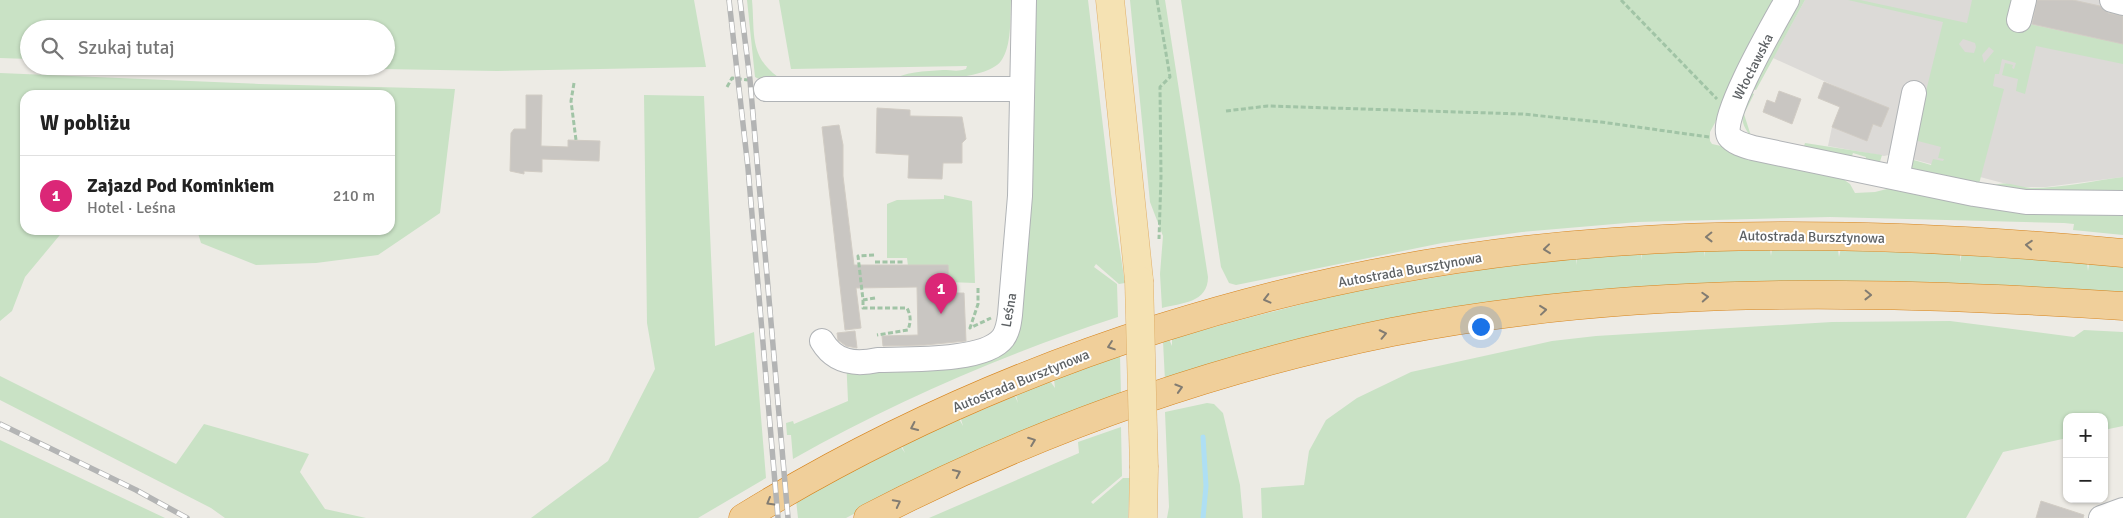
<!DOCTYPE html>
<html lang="pl">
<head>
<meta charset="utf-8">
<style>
  :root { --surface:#fff; --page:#f2f2f2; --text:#222; --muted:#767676; --line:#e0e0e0; --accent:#db2777 }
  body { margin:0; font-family:Signika,sans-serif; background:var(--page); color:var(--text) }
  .controls { position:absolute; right:15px; bottom:15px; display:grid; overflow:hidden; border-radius:10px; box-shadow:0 1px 4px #0004 }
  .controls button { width:45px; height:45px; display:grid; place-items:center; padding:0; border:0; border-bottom:1px solid var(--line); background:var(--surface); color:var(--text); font:25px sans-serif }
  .you { position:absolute; left:1480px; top:326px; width:18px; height:18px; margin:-12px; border:4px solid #fff; border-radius:50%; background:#1a73e8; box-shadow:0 0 0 8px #1a73e833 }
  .badge { display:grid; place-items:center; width:32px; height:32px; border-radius:50%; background:var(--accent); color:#fff; font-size:16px; font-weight:700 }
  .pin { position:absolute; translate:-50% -41px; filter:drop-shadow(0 1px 2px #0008) }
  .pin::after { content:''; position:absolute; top:26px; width:18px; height:15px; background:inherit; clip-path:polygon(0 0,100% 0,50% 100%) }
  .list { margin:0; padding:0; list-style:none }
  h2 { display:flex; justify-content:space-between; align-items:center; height:65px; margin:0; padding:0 20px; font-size:21px }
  h2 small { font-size:16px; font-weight:400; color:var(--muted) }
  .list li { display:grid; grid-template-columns:32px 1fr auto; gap:15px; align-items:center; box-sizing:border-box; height:80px; padding:0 20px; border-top:1px solid var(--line) }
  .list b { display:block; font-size:19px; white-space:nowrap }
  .list p { margin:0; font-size:16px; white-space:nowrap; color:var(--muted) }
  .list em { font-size:16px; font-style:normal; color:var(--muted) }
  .icon { flex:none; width:28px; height:28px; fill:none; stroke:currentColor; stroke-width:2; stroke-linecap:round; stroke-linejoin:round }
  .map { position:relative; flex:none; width:2123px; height:518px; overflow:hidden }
  .search { position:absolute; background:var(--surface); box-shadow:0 1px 4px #0004; left:20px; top:20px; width:375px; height:55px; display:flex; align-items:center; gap:12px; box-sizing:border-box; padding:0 18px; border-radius:28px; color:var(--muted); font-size:19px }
  .panel { position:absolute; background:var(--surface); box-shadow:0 1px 4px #0004; left:20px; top:90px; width:375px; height:145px; border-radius:15px }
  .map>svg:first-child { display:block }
  .industrial { fill:#dcdad7 }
  .green { fill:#c9e2c5; fill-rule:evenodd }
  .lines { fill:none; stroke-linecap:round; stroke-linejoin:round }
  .stream { stroke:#aedff4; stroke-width:5 }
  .building { fill:#c9c6c2; stroke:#d1ccc4 }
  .minor-casing { stroke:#b0b3b6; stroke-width:26 }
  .major-casing { stroke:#e0b06c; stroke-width:29 }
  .highway-casing { stroke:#d6841d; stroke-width:29 }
  .path { stroke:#a1c4a6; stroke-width:3; stroke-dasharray:5 2.5; stroke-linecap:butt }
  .minor { stroke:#fff; stroke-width:24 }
  .major { stroke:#f5e2b3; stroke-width:28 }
  .highway { stroke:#f0cf9a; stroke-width:28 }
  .rail-casing { stroke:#b3b4b4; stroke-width:5.5 }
  .rail { stroke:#fff; stroke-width:4; stroke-dasharray:11; stroke-linecap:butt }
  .major-bridge-casing { stroke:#e0b06c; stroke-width:29; stroke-linecap:butt }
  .major-bridge { stroke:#f5e2b3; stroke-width:28 }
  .oneway { stroke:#827c72 }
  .labels { text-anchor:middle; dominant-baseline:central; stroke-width:4; stroke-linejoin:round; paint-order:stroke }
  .street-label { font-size:14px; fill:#5d6164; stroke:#fff }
</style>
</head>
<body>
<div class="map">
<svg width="2123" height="518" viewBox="0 0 2123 518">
  <rect width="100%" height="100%" fill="#edebe5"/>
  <path class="industrial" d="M1805,0h318v177l-77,10h-28l-125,-33 -9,2 -56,-10 4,-19 14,-36 -73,-33z"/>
  <path class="green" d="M0,0h694l12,67 -209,4 -289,-5h178v-37h-357v30l-29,-1z
    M747,0h5c3,33 -3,56 26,77l-13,5 -10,-5z
    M779,0h232c-1,17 1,46 -10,61 -16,21 -87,19 -112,20 15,-9 36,-10 54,-11 8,0 15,2 23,-1l1,-3 -176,3z
    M1032,0h56l23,194 14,89 -6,1 -23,-20 -2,3 23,17 1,33c-113,37 -221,83 -325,142l-2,-24h-4l-1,-12 7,-2 1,3 54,-23 -2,-44 167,-13z
    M1130,0h35l43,277c0,26 -27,26 -46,31l-2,-34 3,-38 -13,-34z
    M1181,0h600l-71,132v9l2,3 63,14 68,21 7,5 5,9 20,-1 16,-4 4,2 228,17v28l-50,-5 1,-6 -10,-1 -234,-6 -192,5 -116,10 -80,11 -206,42 -7,-2 -8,-16z
    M1799,0h6l-49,90 -4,-1z
    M1848,0h12l107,23 5,-23h43l14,24 94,20v20l-87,-18 -11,48 -9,-3 2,-12 -16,-4 3,-12 8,2 -1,3 2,1 2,-6 -14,-4 -3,15h-4l-2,12 11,3 -25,95 -90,-14 4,-16 38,11 2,-6 10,2 1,-2 -6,-1 3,-11 -27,-7 29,-118zM1963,39l12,4 1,4 -2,6 -9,-1 -6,-8zM1989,47l5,4 -10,12 -2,-8z
    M0,73l259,11 196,5 -15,124 -62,42 -62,8 -60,2 -55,-22 -4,-13h193v-135h-365v135h39l-39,47 -13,34 -12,10z
    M1750,92l4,2 -10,20 7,22c-15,-17 -7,-25 -1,-44z
    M644,95l60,1 11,250 39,-14 12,146 -68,40h-167l77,-57 47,-92 -8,-46z
    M1805,143l77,12 -3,10 -14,-3 1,-5 -13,-4 -2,6 -48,-10z
    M2123,177v21h-44l-86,-12c11,-6 26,1 38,2 30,0 62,-7 92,-11z
    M944,195l28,6 3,82 -27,-1 -40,-16 -1,-8h-20v-54l10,-4 47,-1z
    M1841,248l119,6v8l2,-9 125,9 1,9 1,-7 34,2v28l-388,-9 -570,96 -2,-40 6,-2 3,7v-8l176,-46 192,-32 36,-2 1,7v-7l64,-4 1,6v-6l62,-4 1,7v-7l65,-1 1,7 1,-7 66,1 1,7z
    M1950,321l124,16 10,-7 39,2v94l-19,4v-13h-37v21l-64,14 -37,66h-704l-1,-30 43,-3 5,-34 17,-31 31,-22 54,-26 141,-31 44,-5 236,-14z
    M1120,355l1,40 -217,93 -58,30h-48l-2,-18 105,-53 4,6 -3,-7 57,-27 4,7 -2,-7 54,-23 3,7 -2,-8 34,-14 5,7 -1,-9z
    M0,376l176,88 28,-40 105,30 -9,18 25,37 41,9h-141l-14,-10 -211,-108z
    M1207,403l7,1 9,9 17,72 3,33h-76l2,-11 -4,-95z
    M1121,427l1,49 -31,26 2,2 30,-26h7l-2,40h-199l150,-65 -1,-11z
    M0,440l165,78h-165z"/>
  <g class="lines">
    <path class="stream" d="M1203,518l3,-32 -3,-49"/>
  </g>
  <path class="building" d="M2037,0h36l27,6 8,7 15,3v28l-91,-20z
    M1824,82l65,26 -8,19 -8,-3 -6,17 -35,-14 8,-20 -22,-9z
    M1779,91l22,8 -9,25 -29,-12 4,-12 8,3z
    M526,95h16l-1,51 27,1v-7l32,1 -1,20 -57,-2v13l-18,-1v3l-14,-3 1,-38 3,-4h12z
    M877,108l33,2v6l52,1 4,22 -4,4v20h-19l-1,16 -34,-1 1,-23 -33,-2z
    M839,125l4,20v31l11,89h94l2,28h14l2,48 -41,4 -42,1 -1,-10 36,-1 -1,-48 -61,1 5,40 -16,2 -23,-203z
    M855,331l2,17 -11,-2 -8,-6 -1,-7z
    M2041,501l43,14 -1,3h-47z"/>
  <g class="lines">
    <defs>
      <path id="minor" d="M1787,0c-11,20 -69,119 -58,136 5,7 17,10 24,12l221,46 52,8 97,1
        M2112,0l11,3
        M2019,20l5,-20
        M766,89h254
        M1897,178l17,-85
        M822,341c13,22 33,24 56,19 29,-1 107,2 125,-22 5,-7 6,-15 7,-23l10,-119 4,-196
        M2101,518l22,-8"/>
      <path id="major" d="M1110,0l29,280
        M1143,518l1,-50"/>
      <path id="highway" d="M743,518c260,-160 565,-255 870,-276 170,-12 341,-5 510,11
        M868,518c165,-86 341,-149 524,-186 240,-47 488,-42 731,-26"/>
    </defs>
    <use href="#minor" class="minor-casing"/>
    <use href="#major" class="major-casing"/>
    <use href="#highway" class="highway-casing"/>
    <path class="path" d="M1157,0l13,77 -10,10 1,90 -2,62
      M1621,0l96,99
      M574,83l-3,18 5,39
      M727,87l5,-9 16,2
      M1226,111l42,-5 254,8 79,8 108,15
      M875,262h30
      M978,288v16l-8,24 21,-10
      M875,298l-12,2 -5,-44 17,-1
      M863,300v8h44c4,8 4,13 1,22l-31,5"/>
    <use href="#minor" class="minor"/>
    <use href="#major" class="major"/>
    <use href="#highway" class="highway"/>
    <defs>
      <path id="rail" d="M729,0l19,168 30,350
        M740,0l10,80 38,438
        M0,424l136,66 51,28"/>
    </defs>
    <use href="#rail" class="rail-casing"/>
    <use href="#rail" class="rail"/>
    <defs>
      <path id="major-bridge" d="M1139,280l5,188"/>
    </defs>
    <use href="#major-bridge" class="major-bridge-casing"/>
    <use href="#major-bridge" class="major-bridge"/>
  </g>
  <defs><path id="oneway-chevron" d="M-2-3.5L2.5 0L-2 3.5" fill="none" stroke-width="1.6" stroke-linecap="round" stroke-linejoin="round" transform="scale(1.25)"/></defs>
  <g class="oneway">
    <use href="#oneway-chevron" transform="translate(1709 237) rotate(179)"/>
    <use href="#oneway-chevron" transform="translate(2029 245) rotate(-176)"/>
    <use href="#oneway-chevron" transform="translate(1547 249) rotate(174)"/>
    <use href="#oneway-chevron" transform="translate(1868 295) rotate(1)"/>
    <use href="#oneway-chevron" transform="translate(1705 297) rotate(-3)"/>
    <use href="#oneway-chevron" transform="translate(1267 299) rotate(166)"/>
    <use href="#oneway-chevron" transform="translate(1543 310) rotate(-6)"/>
    <use href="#oneway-chevron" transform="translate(1383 334) rotate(-12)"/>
    <use href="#oneway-chevron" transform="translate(1111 346) rotate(161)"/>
    <use href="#oneway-chevron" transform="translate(1179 388) rotate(-17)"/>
    <use href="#oneway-chevron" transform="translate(914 427) rotate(155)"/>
    <use href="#oneway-chevron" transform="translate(1032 441) rotate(-21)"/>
    <use href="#oneway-chevron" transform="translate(957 473) rotate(-25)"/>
    <use href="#oneway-chevron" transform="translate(770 502) rotate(150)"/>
    <use href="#oneway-chevron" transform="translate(897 503) rotate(-27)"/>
  </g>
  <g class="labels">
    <g class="street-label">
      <text transform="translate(1753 67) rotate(-63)">Włocławska</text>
      <text transform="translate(1812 237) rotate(1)">Autostrada Bursztynowa</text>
      <text transform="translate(1410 270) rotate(-10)">Autostrada Bursztynowa</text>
      <text transform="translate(1009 310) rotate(-80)">Leśna</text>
      <text transform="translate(1021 381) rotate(-22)">Autostrada Bursztynowa</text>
    </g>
  </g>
</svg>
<div class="controls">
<button>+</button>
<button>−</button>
</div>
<div class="you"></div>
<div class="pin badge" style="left:941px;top:314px">1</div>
<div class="search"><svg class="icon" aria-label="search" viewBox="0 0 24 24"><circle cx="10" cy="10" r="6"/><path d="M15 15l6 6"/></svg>Szukaj tutaj</div>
<section class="panel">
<h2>W pobliżu<small></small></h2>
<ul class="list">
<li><span class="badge">1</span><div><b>Zajazd Pod Kominkiem</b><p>Hotel · Leśna</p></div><em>210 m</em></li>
</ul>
</section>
</div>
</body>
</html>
